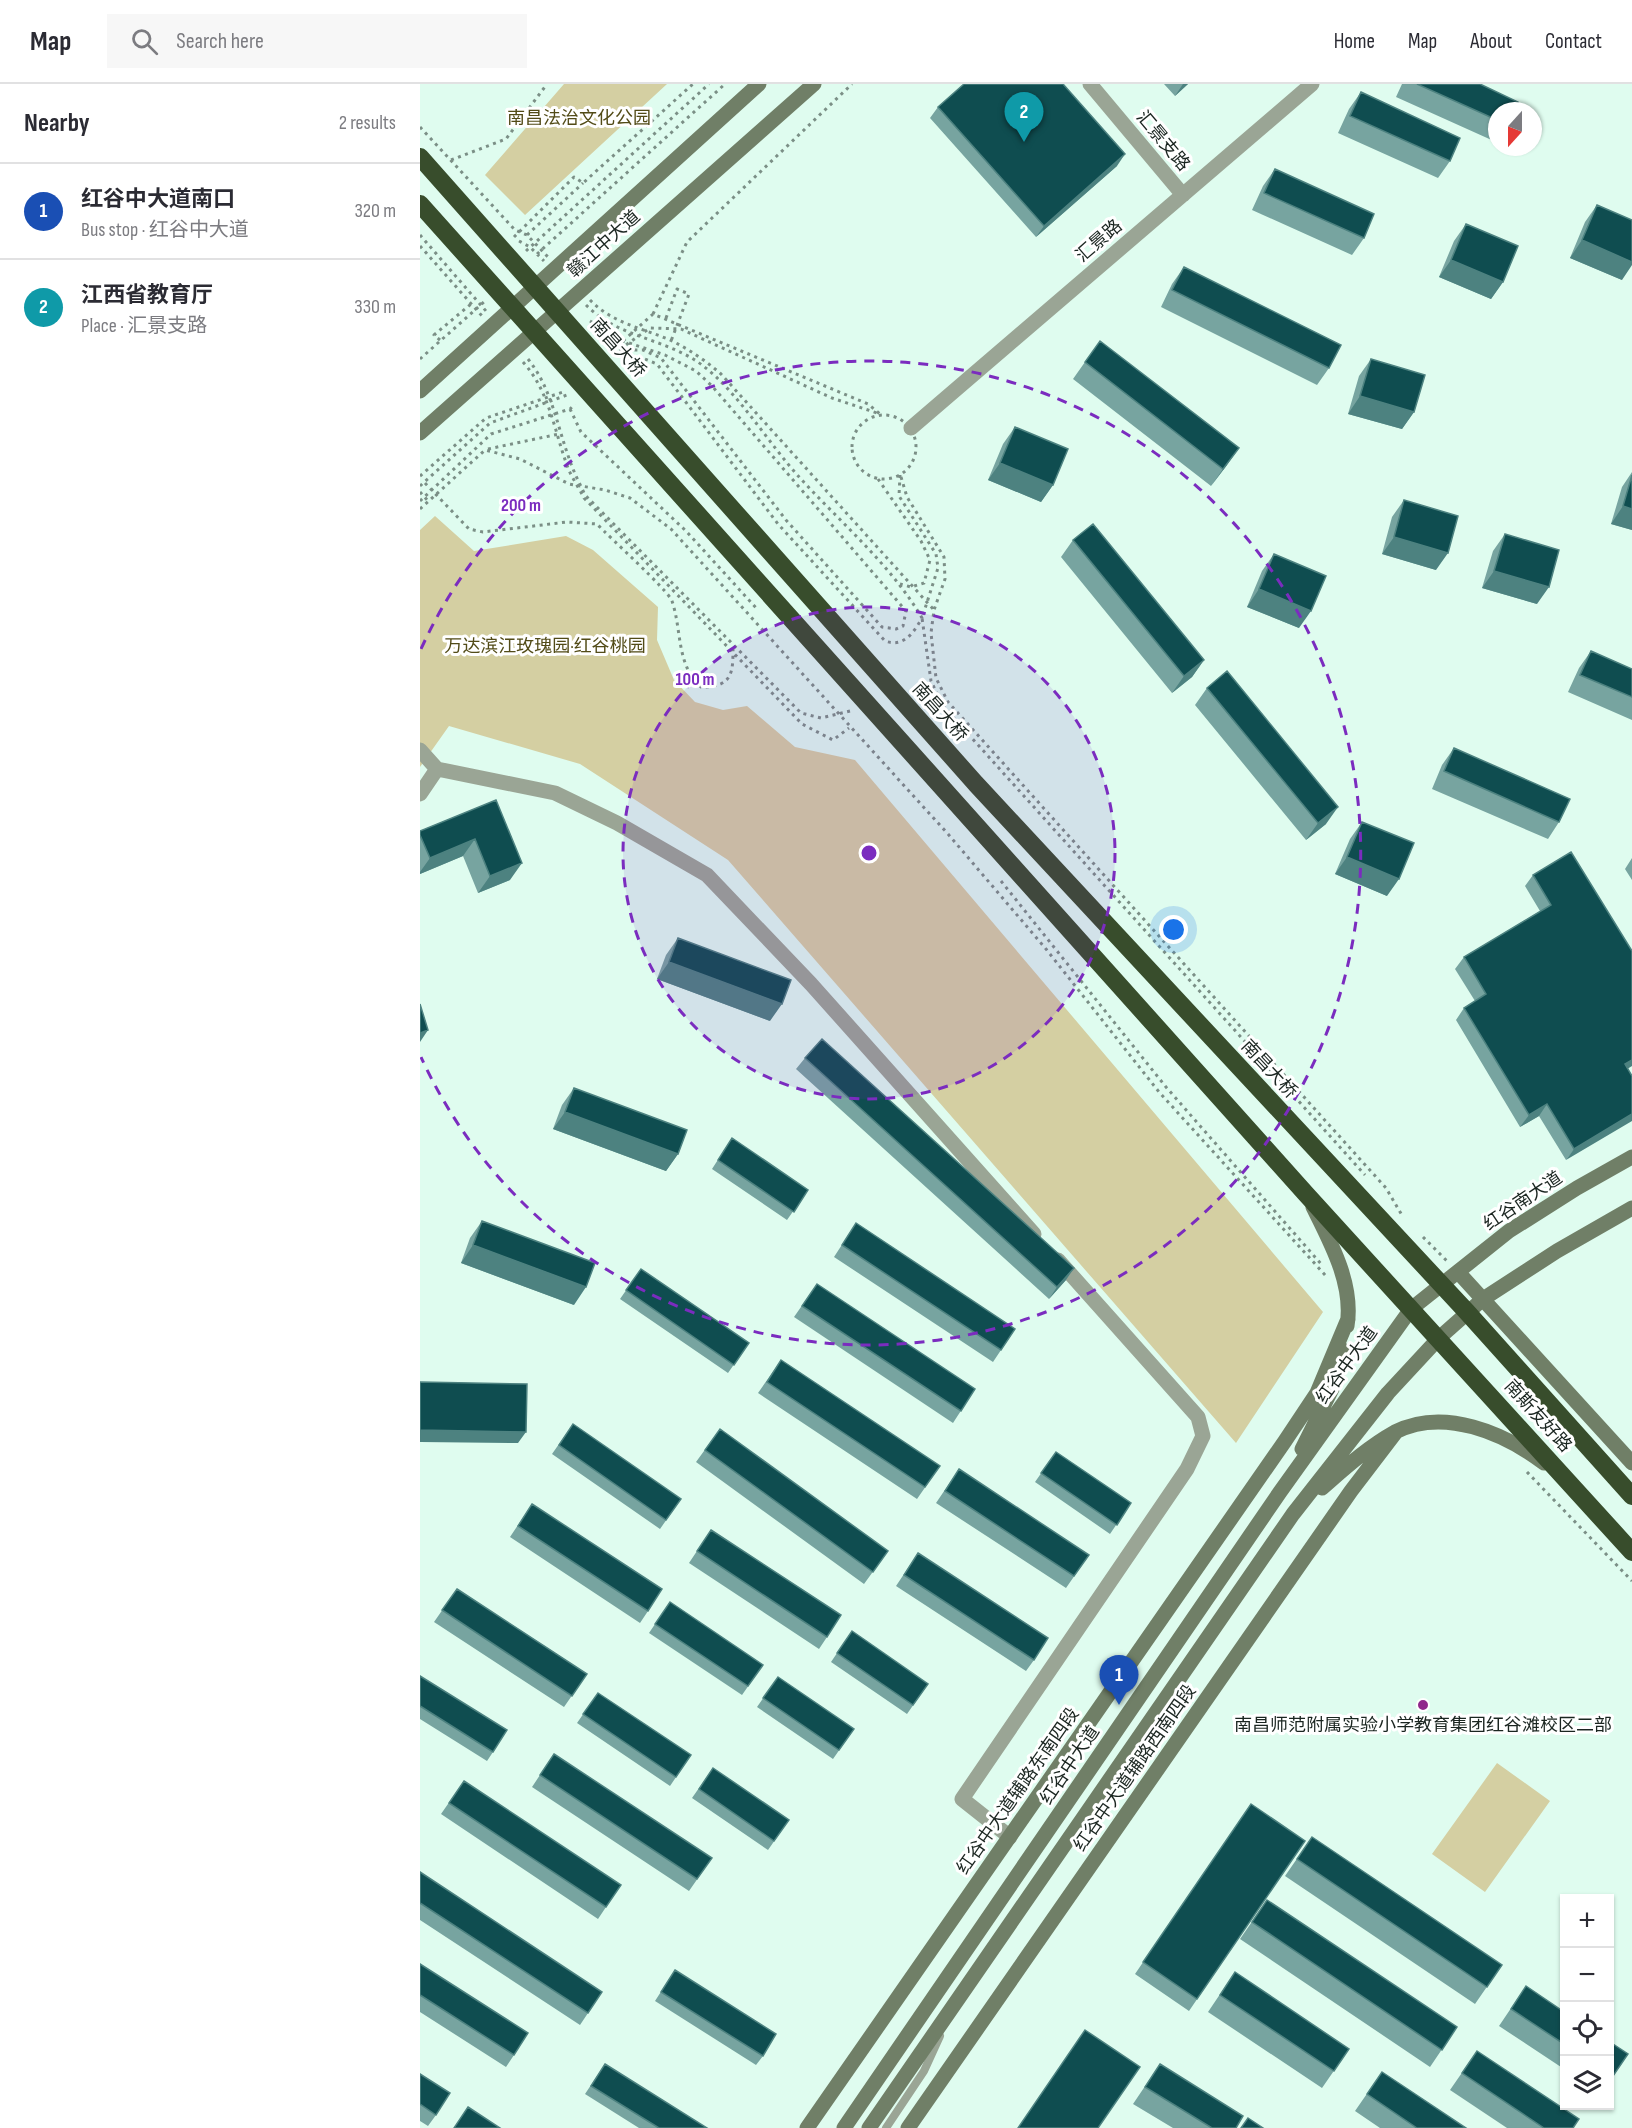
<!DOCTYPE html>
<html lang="en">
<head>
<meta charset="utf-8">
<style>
  :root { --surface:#fff; --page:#f7f7f7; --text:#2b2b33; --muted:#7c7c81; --line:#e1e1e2; --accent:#90278b }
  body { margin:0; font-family:"Sofia Sans Condensed","Noto Sans SC",sans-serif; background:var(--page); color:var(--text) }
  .controls { position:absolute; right:18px; bottom:18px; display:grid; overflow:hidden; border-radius:0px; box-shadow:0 2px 4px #0004 }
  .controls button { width:54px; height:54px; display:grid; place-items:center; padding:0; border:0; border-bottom:2px solid var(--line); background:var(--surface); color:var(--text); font:30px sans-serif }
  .compass { position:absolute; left:1068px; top:18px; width:54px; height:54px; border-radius:50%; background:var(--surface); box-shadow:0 2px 4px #0004; rotate:201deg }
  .you { position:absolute; left:754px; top:846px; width:21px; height:21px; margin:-15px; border:4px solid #fff; border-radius:50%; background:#1a73e8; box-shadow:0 0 0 9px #1a73e833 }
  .badge { display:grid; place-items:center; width:39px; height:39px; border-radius:50%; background:var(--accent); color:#fff; font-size:20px; font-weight:700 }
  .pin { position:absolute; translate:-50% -50px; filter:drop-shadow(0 2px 3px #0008) }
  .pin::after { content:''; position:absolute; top:32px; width:21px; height:18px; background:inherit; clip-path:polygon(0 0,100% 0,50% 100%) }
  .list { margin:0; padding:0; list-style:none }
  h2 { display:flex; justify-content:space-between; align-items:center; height:78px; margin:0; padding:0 24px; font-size:26px }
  h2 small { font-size:20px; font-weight:400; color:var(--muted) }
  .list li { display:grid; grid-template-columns:39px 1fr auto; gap:18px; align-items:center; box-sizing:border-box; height:96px; padding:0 24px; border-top:2px solid var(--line) }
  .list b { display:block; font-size:22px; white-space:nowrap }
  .list p { margin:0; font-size:20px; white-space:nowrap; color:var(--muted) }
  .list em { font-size:20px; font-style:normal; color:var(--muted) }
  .icon { flex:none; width:33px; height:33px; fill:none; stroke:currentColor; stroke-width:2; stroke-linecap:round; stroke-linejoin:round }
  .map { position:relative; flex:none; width:1212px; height:2044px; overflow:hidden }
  header { display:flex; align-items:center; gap:36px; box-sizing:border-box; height:84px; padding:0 30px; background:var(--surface); border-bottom:2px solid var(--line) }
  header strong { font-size:28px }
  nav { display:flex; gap:33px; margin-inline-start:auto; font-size:21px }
  .search { width:420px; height:54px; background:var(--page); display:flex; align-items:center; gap:15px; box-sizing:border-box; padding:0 21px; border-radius:0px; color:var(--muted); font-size:22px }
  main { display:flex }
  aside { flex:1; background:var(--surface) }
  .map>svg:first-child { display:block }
  .green { fill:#d4cfa2 }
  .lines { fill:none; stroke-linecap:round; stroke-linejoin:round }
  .path { stroke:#7b8f86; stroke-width:3; stroke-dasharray:3 4.5; stroke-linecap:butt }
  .lane { stroke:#9aa595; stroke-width:8 }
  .street { stroke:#9aa595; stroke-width:15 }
  .secondary { stroke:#707f67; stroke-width:15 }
  .highway { stroke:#384d2c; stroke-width:18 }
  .wall { fill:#77a4a0 }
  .shaded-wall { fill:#4d8280 }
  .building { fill:#0f4d50; stroke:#4d8280; stroke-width:1.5 }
  .ring { fill:none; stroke:#7b2cbf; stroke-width:3; stroke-dasharray:10 8 }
  .poi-dot { fill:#90278b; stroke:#fff; stroke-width:2 }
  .labels { text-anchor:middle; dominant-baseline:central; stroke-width:6; stroke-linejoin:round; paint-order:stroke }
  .park-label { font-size:18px; fill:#524b17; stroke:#fff }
  .street-label { font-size:18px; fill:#1a2520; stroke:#fff }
  .poi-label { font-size:18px; fill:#1a2520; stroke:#fff }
  .centre { fill:#7b2cbf; stroke:#fff; stroke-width:3 }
  .ring-label { font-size:18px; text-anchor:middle; font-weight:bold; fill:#7b2cbf; stroke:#fff; stroke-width:6; stroke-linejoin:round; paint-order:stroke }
</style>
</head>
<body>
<header>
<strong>Map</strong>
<div class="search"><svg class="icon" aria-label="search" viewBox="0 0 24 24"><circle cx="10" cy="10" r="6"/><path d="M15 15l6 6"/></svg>Search here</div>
<nav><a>Home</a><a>Map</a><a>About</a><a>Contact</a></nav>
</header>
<main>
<aside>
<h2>Nearby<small>2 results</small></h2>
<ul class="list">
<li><span class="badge" style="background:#1a4fb4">1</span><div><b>红谷中大道南口</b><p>Bus stop · 红谷中大道</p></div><em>320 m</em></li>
<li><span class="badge" style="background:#0f9aa8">2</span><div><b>江西省教育厅</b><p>Place · 汇景支路</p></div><em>330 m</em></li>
</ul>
</aside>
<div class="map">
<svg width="1212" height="2044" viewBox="0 0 1212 2044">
  <rect width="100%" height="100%" fill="#dffcef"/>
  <path class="green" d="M144,0h103l-142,131 -40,-40z
    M15,432l39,35 92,-15 27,14 65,57 -1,33 17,40 21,22 28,8 24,-4 48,41 60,13 468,552 -87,131 -508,-583 -148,-96 -131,-38 -29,41v-237z
    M1077,1679l53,38 -65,91 -53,-38z"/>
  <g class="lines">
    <path class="path" d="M0,43l95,103 12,5 21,22
      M31,76l55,-21 41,-55
      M0,151l66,76
      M107,151l56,-52
      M94,153l60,-60 9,6 110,-99
      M99,157l11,6 14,14
      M0,162l62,70
      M106,167l183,-167
      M117,170l188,-170
      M170,216c22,23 52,28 80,40 19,9 36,21 51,34l213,236
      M166,221c32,33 80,33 116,60 36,27 67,79 98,113 41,45 91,87 122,140 -8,14 -18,30 -37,23l-107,-117 -121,-160 -17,-7 -12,4
      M233,230l34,-72 165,-158
      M246,234l11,-29 12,5 -18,47
      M170,237l33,20 42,14 31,16 16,15 194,225 -3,15 -7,3 -14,-2 -96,-107 -125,-162 -18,-8h-25
      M20,256l-6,-5 37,-31
      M200,265l30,-21 31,1 151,69 45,15
      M192,267l41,-37 215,90 12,10
      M0,275l66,-59
      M108,275c24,30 29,67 42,102 4,12 10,23 15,34l216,218 20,5 29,-7
      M103,278c27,30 31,69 45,106 4,10 11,20 16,30l218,226 31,16 16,-12
      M150,325l11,23 105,99 72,79
      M432 363a32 32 0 1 1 64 0a32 32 0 1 1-64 0Z
      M68,365l71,-15
      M480,391l-1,21 37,58 2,14 -16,50 9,63 12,25 422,469
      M0,392l66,-58 80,-27
      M481,393l6,20 37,60 1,22 -11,31 -3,23 5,45 12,24 438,486 17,29
      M458,395l43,62 9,19 -6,23 -13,4 -11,-3
      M5,399l44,46 14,3 84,-10 30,2c12,13 71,66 75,77 10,29 4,64 29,86 33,0 32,-15 32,-43
      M0,402l70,-63 77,-28
      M0,408l8,9
      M0,417l71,-67 79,-25 5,-5
      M0,425l65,-59 35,9 49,25 36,6 25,8 41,31 277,305 98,115 113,143 167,184
      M581,797l165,206 156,178
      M1003,1153l25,25
      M1107,1388l105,109"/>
    <path class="lane" d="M466,2044l38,-57 16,-35"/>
    <path class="street" d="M670,0l93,111
      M491,344l401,-344
      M0,666l17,19 118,24 62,30 90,52 104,109 223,250
      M0,710l17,-25
      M590,1753l-48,-38 225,-330 16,-33 -5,-19 -140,-157"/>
    <path class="secondary" d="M0,307l339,-307
      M0,349l394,-349
      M893,1123c18,36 41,78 34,119
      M1038,1188l174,191
      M882,1365l32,-64 9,-35
      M902,1404c23,-20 46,-41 73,-56 49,-25 109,1 149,31
      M387,2044l478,-687 32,-48 31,-74
      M424,2044l436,-636 131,-183 98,-78 68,-43 55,-31
      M449,2044l424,-614 95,-121 51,-55 44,-39 74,-48 75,-43
      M488,2044l443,-637 45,-59"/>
    <path class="highway" d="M0,73l556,627 491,528 165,184
      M0,120l886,990 326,358"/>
  </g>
  <path class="wall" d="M744,0h24l-13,12z
    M982,0h78l17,27v30l-1,1 -100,-45z
    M941,8l89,69 -12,17 -100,-45 11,-24z
    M518,23l179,59 -81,71 -106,-119z
    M855,85l89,69 -12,17 -100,-45 11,-24z
    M1177,121l25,75 -52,-22 15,-36z
    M1046,140l37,58 -12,17 -52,-22 15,-36z
    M764,183l145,101 -12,17 -156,-78 11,-23z
    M951,275l43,53 -12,17 -54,-15 11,-38z
    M665,278l142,103 -16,21 -138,-107z
    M595,343l38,58 -12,17 -53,-22 15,-36z
    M1212,388v58l-21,-6 11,-37z
    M984,416l32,70 -54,-16 10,-37z
    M1085,450l32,70 -55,-16 11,-37z
    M653,456l131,120 -12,17 -20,16 -111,-136z
    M854,470l25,74 -52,-21 15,-36z
    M1171,567l41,18v51l-64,-28 11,-24z
    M787,604l119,136 -20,16 -111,-135z
    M1034,664l105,74 -11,17 -116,-50 10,-24z
    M76,716l14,80 -32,13 -15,-37 -43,18v-43z
    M942,738l25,74 -52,-22 15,-35z
    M1151,768l57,217 4,7 -66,84 -27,-44 -19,11 -64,-107 8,-12 11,-7 -20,-32 9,-12 76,-46 -15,-25 8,-11z
    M1212,774v22l-7,-11z
    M258,854l92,83 -113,-42 9,-24z
    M385,974l261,222 -17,19 -253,-230z
    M154,1004l104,66 -12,17 -113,-42 9,-24z
    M312,1054l76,52 -21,30 -75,-51z
    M62,1137l92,84 -113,-42 9,-25z
    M436,1139l159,106 -22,33 -159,-105z
    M221,1185l108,74 -21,30 -108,-74z
    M397,1200l158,105 -22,34 -159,-106z
    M361,1276l159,106 -23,33 -159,-106z
    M153,1340l108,75 -21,30 -108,-75z
    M300,1345l168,122 -24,33 -168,-122z
    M636,1368l75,51 -21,31 -75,-52z
    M539,1385l130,86 -23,33 -130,-85z
    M112,1420l116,107 -8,12 -130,-86z
    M291,1446l116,107 -8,12 -130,-86z
    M498,1469l116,107 -8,11 -130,-85z
    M37,1505l130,85 -23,33 -130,-85z
    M250,1518l93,63 -21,30 -93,-62z
    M432,1547l76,53 -21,30 -76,-52z
    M0,1592l73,76 -6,9 -67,-42z
    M358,1593l76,52 -21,30 -76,-52z
    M178,1609l93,62 -21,31 -93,-63z
    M134,1670l158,104 -23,33 -157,-104z
    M293,1684l76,52 -21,30 -76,-52z
    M44,1697l142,126 -8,12 -157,-105z
    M831,1720l54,37 -116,170 -54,-37z
    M892,1753l190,128 -27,39 -190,-128z
    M0,1788l168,141 -8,12 -160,-105z
    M847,1816l190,127 -27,40 -190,-128z
    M0,1880l94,91 -8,12 -86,-55z
    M255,1886l88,86 -7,9 -101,-64z
    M815,1888l114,77 -27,39 -114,-76z
    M1106,1902l38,26v57l-65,-43z
    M1190,1958l18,12 -18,27z
    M1057,1967l96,77h-66l-57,-38z
    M185,1980l102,64h-68l-54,-34z
    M740,1980l76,64h-63l-40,-24z
    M962,1988l84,56h-86l-25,-17z
    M0,1990l16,41 -8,11 -8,-5z"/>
  <path class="shaded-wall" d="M763,0h5l-13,12z
    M705,70l-8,12 -81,71 8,-11z
    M1162,156l50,22v3l-10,15 -52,-22z
    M1031,176l52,22 -12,17 -52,-22z
    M940,312l54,16 -12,17 -54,-15z
    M819,364l-12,17 -16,21 12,-17z
    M580,379l53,22 -12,17 -53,-22z
    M1203,422l9,3v21l-21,-6z
    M974,453l54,16 -12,17 -54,-16z
    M1074,487l55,16 -12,17 -55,-16z
    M839,505l52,22 -12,17 -52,-21z
    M784,576l-12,17 -20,16 12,-17z
    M918,723l-12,17 -20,16 12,-17z
    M55,755l-12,17 -43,18v-2l10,-14z
    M927,773l52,22 -12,17 -52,-22z
    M102,779l-12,17 -32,13 12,-17z
    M249,878l113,42 -12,17 -113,-42z
    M8,946l-8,12v-9z
    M1212,976v6l-16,10 9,-12z
    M1127,1020l-8,12 -19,11 9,-12z
    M145,1028l113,42 -12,17 -113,-42z
    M1212,1030v7l-66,39 8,-11z
    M53,1161l113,42 -12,18 -113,-42z
    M654,1184l-8,12 -17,19 8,-12z
    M0,1346l106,2 -8,11 -98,-1z"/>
  <path class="building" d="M544,0h99l62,70 -81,72 -106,-119z
    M997,0h63l38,18 -4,9h-17v9z
    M941,8l99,46 -10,23 -100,-45z
    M855,85l99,45 -10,24 -100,-45z
    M1177,121l35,15v42l-50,-22z
    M1046,140l52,22 -15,36 -52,-22z
    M764,183l157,78 -12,23 -157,-78z
    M680,257l139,107 -16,21 -138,-107z
    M951,275l54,16 -11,37 -54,-16z
    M595,343l53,22 -15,36 -53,-22z
    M1212,391v34l-9,-3z
    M984,416l54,16 -10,37 -54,-16z
    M673,440l111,136 -20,16 -111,-136z
    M1085,450l54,16 -10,37 -55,-16z
    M854,470l52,22 -15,35 -52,-22z
    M1171,567l41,18v28l-52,-22z
    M807,587l111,136 -20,16 -111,-135z
    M1034,664l116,51 -11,23 -115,-51z
    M76,716l26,63 -32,13 -15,-37 -45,19 -10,-23v-4z
    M942,738l52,21 -15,36 -52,-22z
    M1151,768l61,99v109l-7,4 7,12v38l-58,35 -27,-45 -18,11 -65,-107 22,-14 -22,-37 87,-52 -18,-30z
    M258,854l113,42 -9,24 -113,-42z
    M0,920l8,26 -8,3z
    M402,955l252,229 -17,19 -252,-229z
    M154,1004l113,42 -9,24 -113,-42z
    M312,1054l76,52 -14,22 -76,-52z
    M62,1137l113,42 -9,24 -113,-42z
    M436,1139l159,106 -14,21 -159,-105z
    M221,1185l108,74 -15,22 -108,-75z
    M397,1200l158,105 -14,22 -159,-105z
    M361,1276l159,106 -15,21 -158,-105z
    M0,1298l107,2 -1,48 -106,-2z
    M153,1340l108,75 -15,21 -107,-75z
    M300,1345l168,122 -15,21 -168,-122z
    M636,1368l75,51 -14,22 -76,-52z
    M539,1385l130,86 -15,21 -129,-85z
    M112,1420l130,85 -14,22 -130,-85z
    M291,1446l130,85 -14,22 -130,-86z
    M498,1469l130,85 -14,22 -130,-85z
    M37,1505l130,85 -15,22 -130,-86z
    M250,1518l93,63 -15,21 -93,-62z
    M432,1547l76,53 -15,21 -76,-52z
    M0,1592l87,54 -14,22 -73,-46z
    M358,1593l76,52 -15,21 -76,-52z
    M178,1609l93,62 -15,22 -93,-63z
    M134,1670l158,104 -15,21 -157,-104z
    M293,1684l76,52 -15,21 -75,-52z
    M44,1697l157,104 -15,22 -157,-104z
    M831,1720l54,37 -108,158 -54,-37z
    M892,1753l190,128 -15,22 -190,-128z
    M0,1788l182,120 -14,21 -168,-110z
    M847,1816l190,127 -15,23 -190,-128z
    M0,1880l108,69 -14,22 -94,-60z
    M255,1886l101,64 -13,22 -102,-64z
    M815,1888l114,77 -15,22 -114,-76z
    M1106,1902l38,26v32l-53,-35z
    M665,1946l55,37 -42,61h-80z
    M1190,1958l18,12 -15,22 -3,-2z
    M1057,1967l102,68 -6,9h-29l-82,-55z
    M185,1980l102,64h-48l-68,-42z
    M740,1980l83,52 -7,12h-24l-67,-41z
    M962,1988l84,56h-49l-50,-34z
    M0,1990l30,19 -14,22 -16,-11z
    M48,2023l32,21h-46z
    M828,2034l15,10h-22z"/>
  <circle cx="449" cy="769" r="246" fill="#7b2cbf" fill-opacity=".12"/>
  <g class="ring">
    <circle cx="449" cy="769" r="246"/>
    <path d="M1 565A492 492 0 1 1 1 973"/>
  </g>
  <circle class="poi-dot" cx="1003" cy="1621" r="6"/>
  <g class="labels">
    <g class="park-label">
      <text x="159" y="34">南昌法治文化公园</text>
      <text x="125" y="562">万达滨江玫瑰园·红谷桃园</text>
    </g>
    <g class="street-label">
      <text transform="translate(743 57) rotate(50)">汇景支路</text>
      <text transform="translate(679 157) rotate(-41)">汇景路</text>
      <text transform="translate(184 160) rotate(-42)">赣江中大道</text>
      <text transform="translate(198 264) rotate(48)">南昌大桥</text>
      <text transform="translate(520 628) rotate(48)">南昌大桥</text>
      <text transform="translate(849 985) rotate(47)">南昌大桥</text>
      <text transform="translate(1103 1117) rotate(-34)">红谷南大道</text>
      <text transform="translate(927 1281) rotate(-54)">红谷中大道</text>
      <text transform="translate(1118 1332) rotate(48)">南斯友好路</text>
      <text transform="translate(650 1681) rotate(-56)">红谷中大道</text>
      <text transform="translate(715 1684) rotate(-55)">红谷中大道辅路西南四段</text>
      <text transform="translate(598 1707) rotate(-55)">红谷中大道辅路东南四段</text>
    </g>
    <g class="poi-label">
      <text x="1003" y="1641">南昌师范附属实验小学教育集团红谷滩校区二部</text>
    </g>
  </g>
  <circle cx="449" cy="769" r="9" class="centre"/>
  <g class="ring-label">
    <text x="101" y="427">200 m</text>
    <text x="275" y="601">100 m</text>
  </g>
</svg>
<div class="controls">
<button>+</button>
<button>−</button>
<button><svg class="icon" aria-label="locate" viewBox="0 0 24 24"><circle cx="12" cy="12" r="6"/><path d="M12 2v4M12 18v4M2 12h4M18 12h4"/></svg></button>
<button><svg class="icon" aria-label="layers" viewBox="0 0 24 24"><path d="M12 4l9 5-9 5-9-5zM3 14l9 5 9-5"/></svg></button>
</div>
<svg class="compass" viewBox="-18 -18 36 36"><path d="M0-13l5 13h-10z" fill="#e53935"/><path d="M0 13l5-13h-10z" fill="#7c7c81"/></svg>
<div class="you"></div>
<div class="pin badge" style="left:699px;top:1621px;background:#1a4fb4">1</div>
<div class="pin badge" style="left:604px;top:58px;background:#0f9aa8">2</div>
</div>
</main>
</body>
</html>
